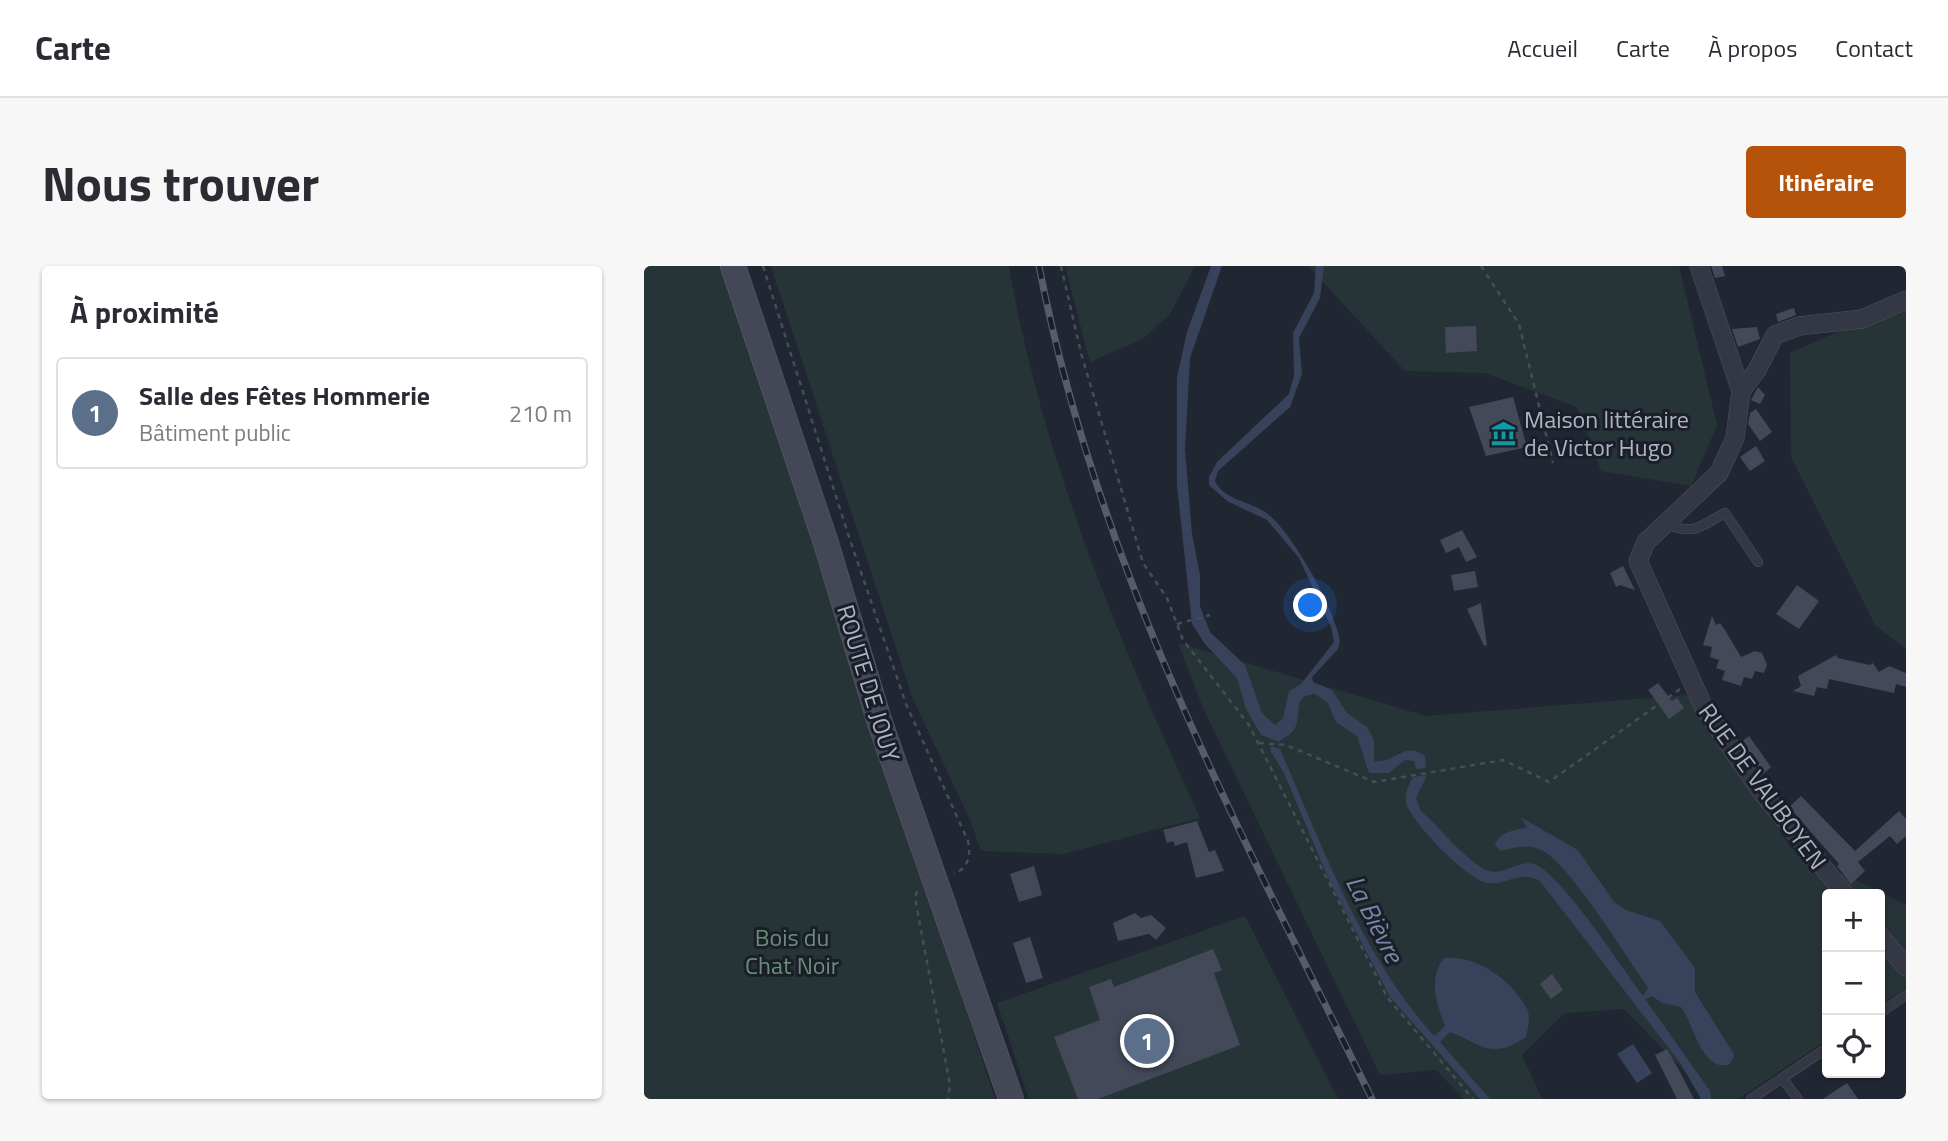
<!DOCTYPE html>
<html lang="fr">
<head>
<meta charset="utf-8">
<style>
  :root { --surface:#fff; --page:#f7f7f7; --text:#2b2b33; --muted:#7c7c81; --line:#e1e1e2; --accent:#b45309 }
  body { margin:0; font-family:"Titillium Web",sans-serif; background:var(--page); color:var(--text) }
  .controls { position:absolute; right:21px; bottom:21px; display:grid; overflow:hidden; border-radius:7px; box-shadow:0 2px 5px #0004 }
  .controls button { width:63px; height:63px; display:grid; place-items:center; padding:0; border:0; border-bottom:2px solid var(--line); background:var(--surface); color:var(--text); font:35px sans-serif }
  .you { position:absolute; left:667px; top:340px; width:24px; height:24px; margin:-18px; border:5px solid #fff; border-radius:50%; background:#1a73e8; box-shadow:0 0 0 10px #1a73e833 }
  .badge { display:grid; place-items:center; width:46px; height:46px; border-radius:50%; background:var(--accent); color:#fff; font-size:23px; font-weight:700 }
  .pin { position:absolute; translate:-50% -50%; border:4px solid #fff; box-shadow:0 2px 7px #0006 }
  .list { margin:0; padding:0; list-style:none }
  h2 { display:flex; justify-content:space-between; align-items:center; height:91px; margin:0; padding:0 28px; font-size:30px }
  h2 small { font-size:23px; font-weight:400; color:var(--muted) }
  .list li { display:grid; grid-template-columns:46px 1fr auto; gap:21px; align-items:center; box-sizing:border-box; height:112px; margin:0 14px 14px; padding:0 14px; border:2px solid var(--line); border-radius:7px }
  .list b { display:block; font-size:26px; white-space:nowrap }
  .list p { margin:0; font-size:23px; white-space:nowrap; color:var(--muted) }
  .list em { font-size:23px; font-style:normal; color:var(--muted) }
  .icon { flex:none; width:38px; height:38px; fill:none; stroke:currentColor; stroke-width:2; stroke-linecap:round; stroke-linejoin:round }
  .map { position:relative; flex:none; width:1262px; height:833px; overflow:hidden; border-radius:7px }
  header { display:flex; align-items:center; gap:42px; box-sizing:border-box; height:98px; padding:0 35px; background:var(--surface); border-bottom:2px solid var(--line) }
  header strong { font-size:33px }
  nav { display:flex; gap:38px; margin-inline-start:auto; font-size:24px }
  .intro { display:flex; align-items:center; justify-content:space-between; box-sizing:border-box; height:168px; padding:0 42px }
  h1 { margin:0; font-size:49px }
  .button { padding:18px 32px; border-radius:7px; background:var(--accent); color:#fff; font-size:24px; font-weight:700 }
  main { display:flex; gap:42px; padding:0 42px }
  aside { flex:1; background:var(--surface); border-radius:7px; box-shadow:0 2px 5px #0004 }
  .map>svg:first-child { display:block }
  .green { fill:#263437 }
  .water { fill:#39425b }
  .building { fill:#434958 }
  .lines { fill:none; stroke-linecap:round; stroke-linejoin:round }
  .lane-casing { stroke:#4f535f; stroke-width:10 }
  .street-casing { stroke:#4f535f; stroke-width:19 }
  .secondary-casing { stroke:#4f535f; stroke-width:26 }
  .path { stroke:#434f54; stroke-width:2.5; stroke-dasharray:5 5; stroke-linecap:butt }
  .lane { stroke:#343844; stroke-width:9 }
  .street { stroke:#343844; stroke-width:18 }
  .secondary { stroke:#434756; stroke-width:24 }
  .rail-casing { stroke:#575c6b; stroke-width:7 }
  .rail { stroke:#1a1e28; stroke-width:4.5; stroke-dasharray:13; stroke-linecap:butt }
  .labels { text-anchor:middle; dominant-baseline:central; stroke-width:6; stroke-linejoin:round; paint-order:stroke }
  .poi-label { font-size:24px; fill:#afb3c1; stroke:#1a1e28; text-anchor:start }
  .street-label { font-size:24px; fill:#afb3c1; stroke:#1a1e28 }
  .park-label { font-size:24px; fill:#698e77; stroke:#1a1e28 }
  .water-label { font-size:26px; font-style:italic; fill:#7a86a6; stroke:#1a1e28 }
</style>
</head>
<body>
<header>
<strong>Carte</strong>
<nav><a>Accueil</a><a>Carte</a><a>À propos</a><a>Contact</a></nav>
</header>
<div class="intro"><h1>Nous trouver</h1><a class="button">Itinéraire</a></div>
<main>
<aside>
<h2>À proximité<small></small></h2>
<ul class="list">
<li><span class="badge" style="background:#5c6f8a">1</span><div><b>Salle des Fêtes Hommerie</b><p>Bâtiment public</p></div><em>210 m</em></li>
</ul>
</aside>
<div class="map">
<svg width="1262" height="833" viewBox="0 0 1262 833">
  <rect width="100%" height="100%" fill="#212633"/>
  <path class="green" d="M0,0h79l272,833h-351z
    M127,0h238c33,193 110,375 191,552l-137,36 -82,-3 -10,-29 -59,-125z
    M421,0h130l-25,48 -27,25 -53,23z
    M664,0h371l38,159 -26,61 -90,-15 -24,-64 -92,-34 -80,-2z
    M1262,35v348l-31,-24 -84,-168 -1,-104z
    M534,377l248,73 261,-21 104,153 115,57v83l-26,17v-111h-53v146l-89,59h-27l-87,-90 -59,4 -43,42 20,44h-78l-28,-29 -56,5 -177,-367z
    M601,650l93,183h-309l-32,-96z"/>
  <path class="water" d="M567,0h11l-32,92 -5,91 7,85 8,41v31l10,26 35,33 17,48 13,12 8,-7 6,-27 12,-7 33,-42 -3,-15 -32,-69 -32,-38 -40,-19 -18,-16v-8l8,-15 72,-68 5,-19 -1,-42 21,-40 2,-27h8l-4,32 -21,40 3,36 -12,33 -72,64 -3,10c9,19 34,20 50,31 25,16 72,100 75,130l-2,7 -26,28 1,5 19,8 15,23 20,14 7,13v21c21,3 30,-21 51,-5l1,12 -10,1 -2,-8 -9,-1 -16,13h-20l-12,-37 -21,-14 -8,-19 -13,-9c-23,1 -13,19 -20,34 -4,8 -12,9 -16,14l-18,-7 -15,-26 -9,-31 -32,-34 -13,-20 -15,-138v-109l10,-45z
    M627,480l9,3c43,99 81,205 154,287l11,-10c-9,-24 -17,-47 -1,-68 33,-3 68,22 83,51 4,9 1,18 -1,28 -36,23 -41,9 -76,-5l-10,10 50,57h-10l-90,-102 -60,-115 -46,-109 -14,-23z
    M783,509l-11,23 5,13c16,14 50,55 68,60 18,5 33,-16 51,-4 32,23 78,95 103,129l5,-8c-20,-29 -79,-124 -105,-137 -14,-8 -27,-4 -42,0l-6,-6c5,-14 20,-14 32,-18l-7,-10 58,33 36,52 12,8 34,11 35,47v24l37,59 2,5 -4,8c-28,10 -37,-42 -49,-57l-19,-4 -10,-7 -7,3 65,92 1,8h-10l-20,-35 -141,-183c-19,-12 -34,5 -53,2 -20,-4 -76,-61 -81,-80 -2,-9 3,-18 7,-26z
    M989,778l19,29 -15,10 -20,-29z"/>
  <path class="building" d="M1067,0h11l3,10 -10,2z
    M1150,42l2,7 -18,7 -2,-8z
    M832,60l1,25 -31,2 -1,-26z
    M1113,61l3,12 -22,8 -6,-18z
    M1114,121l7,8 -5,9 -9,-4z
    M869,131l14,50 -41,9 -17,-49z
    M1112,143l16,23 -12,9 -12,-17 2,-11z
    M1112,180l9,15 -15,10 -10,-14z
    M818,264l15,27 -11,5 -7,-15 -13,6 -6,-13z
    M979,300l12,24 -15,-5 -4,2 -6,-14z
    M831,305l3,16 -24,4 -3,-16z
    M1153,319l22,16 -20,28 -23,-15z
    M837,337l6,42 -3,1 -17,-37z
    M1068,350l4,9 4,-2 5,7 16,27 14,-6 7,2 5,12 -3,8 -9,-2 -3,8 -8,-2 -3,9 -19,-6 3,-9 -9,-3 3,-8 -9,-3 2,-10 -9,-2z
    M1192,389l2,3 32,7 3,-2 6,9 10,-6 17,7v14l-10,-3 -2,9 -65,-14 -2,10 -10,-2 -3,9 -21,-5 8,-5 -3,-10z
    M1014,417l14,18 5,-3 7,10 -15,11 -21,-29z
    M1105,470l22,31 -8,7 -22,-32z
    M1157,530l54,55 44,-40 7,8v17l-9,8 -7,-8 -32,26 7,9 -14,13 -14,-18 2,-2 -50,-57z
    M553,555l12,31 6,-2 9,21 -28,7 -9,-36 -12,4 -2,-5 -6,2 -4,-13z
    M390,600l8,29 -23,7 -9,-28z
    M491,647l6,5 10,-3 15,13 -10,12 -7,-6 -31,7 -5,-18z
    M386,671l13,41 -17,5 -13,-40z
    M569,683l9,21 -8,3 26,72 -142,54h-20l-24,-62 46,-17 -11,-33 22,-8 3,8z
    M908,708l11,16 -12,9 -11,-15z
    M1023,783l13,23 14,27h-17l-22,-44z
    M1203,817l11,16h-35z"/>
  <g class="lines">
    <defs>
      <path id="lane" d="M1023,259c30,10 33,1 58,-12l33,49
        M1236,747l26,-18
        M1138,812l16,21
        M1107,833l76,-51"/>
      <path id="street" d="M1055,0l42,125 -6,47 -16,35 -73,69 -8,19 66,147 56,82 85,104
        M1097,125l16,-21 18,-35 24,-9 63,-7 44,-19
        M1236,670l26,31"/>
      <path id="secondary" d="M89,0l93,277 53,177 132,379"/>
    </defs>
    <use href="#lane" class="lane-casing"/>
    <use href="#street" class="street-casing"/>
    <use href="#secondary" class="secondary-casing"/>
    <path class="path" d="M119,0l85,268 58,170 62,137c3,15 1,26 -14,33
      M417,0l20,87 62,210 24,35 16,42 66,85 138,272 86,102
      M837,0l38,58 34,139
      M533,358l33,-9
      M615,477l27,2 88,37 129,-22 46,22 131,-93
      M273,625l-2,7 35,187 -2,14"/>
    <use href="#lane" class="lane"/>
    <use href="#street" class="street"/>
    <use href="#secondary" class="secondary"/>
    <defs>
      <path id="rail" d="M395,0c59,303 198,559 333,833"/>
    </defs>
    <use href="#rail" class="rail-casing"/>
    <use href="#rail" class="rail"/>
  </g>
  <defs>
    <symbol id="museum-bare" viewBox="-9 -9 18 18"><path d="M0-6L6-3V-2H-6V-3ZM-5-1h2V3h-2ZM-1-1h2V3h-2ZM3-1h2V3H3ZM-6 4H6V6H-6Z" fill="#0f9aa8" stroke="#1a1e28" stroke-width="2.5" paint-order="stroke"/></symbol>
  </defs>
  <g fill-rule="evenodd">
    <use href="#museum-bare" x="842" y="150" width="35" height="35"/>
  </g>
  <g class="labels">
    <g class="poi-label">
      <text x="880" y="153">Maison littéraire<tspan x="880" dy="28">de Victor Hugo</tspan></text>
    </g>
    <g class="street-label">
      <text transform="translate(225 417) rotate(73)">ROUTE DE JOUY</text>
      <text transform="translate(1119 520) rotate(54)">RUE DE VAUBOYEN</text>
    </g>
    <g class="park-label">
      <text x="148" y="671">Bois du<tspan x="148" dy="28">Chat Noir</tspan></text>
    </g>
    <g class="water-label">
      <text transform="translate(731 653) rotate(63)">La Bièvre</text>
    </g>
  </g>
</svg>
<div class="controls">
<button>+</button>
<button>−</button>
<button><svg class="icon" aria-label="locate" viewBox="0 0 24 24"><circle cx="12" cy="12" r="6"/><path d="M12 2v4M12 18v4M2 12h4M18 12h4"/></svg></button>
</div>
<div class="you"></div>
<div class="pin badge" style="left:503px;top:775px;background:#5c6f8a">1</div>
</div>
</main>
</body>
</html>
